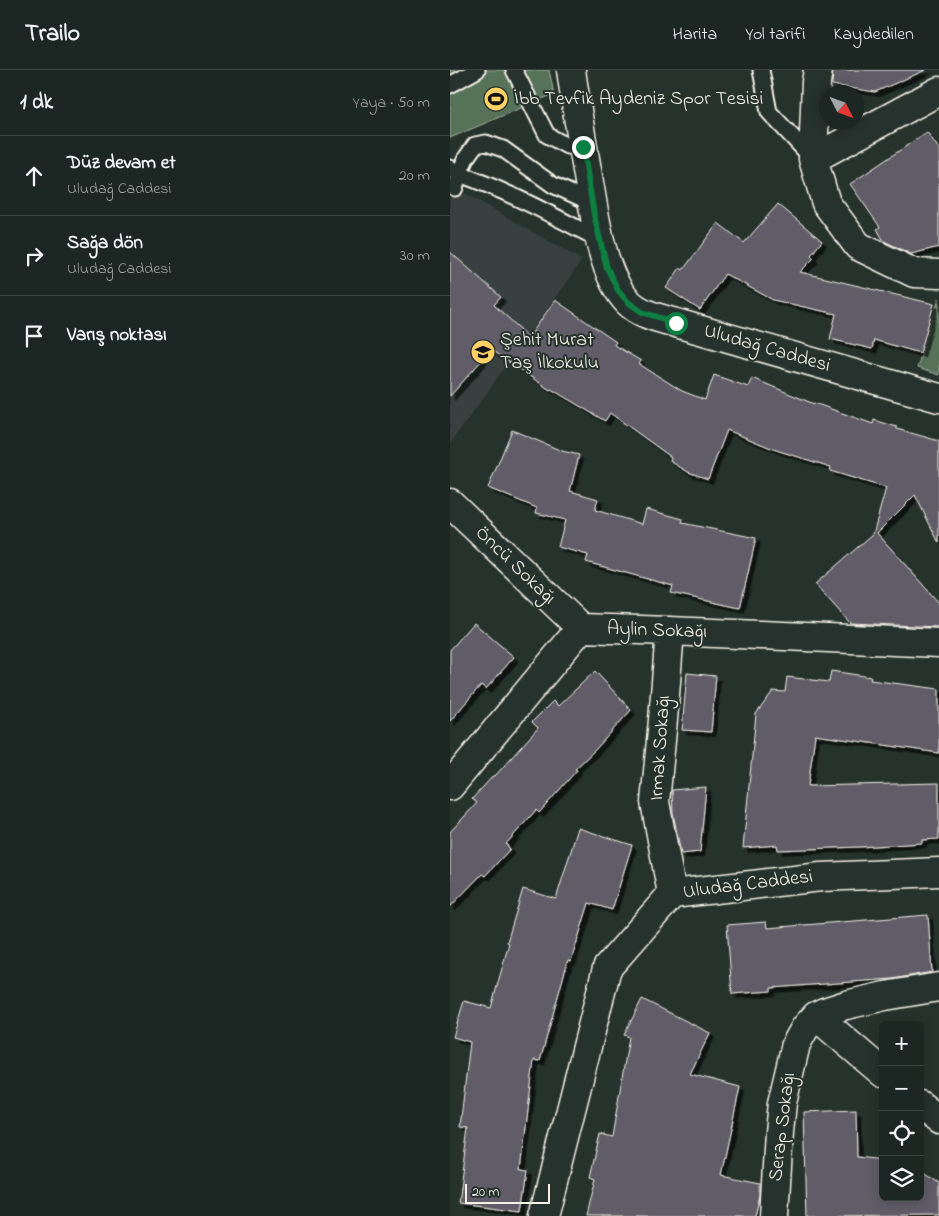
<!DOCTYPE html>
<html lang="tr">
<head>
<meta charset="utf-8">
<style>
  :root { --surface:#1c2622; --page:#29322f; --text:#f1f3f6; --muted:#a0a5a5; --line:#3a4340 }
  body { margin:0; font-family:"Indie Flower",sans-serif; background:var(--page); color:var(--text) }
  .controls { position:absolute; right:15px; bottom:15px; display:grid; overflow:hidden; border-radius:8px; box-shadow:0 2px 12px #0003 }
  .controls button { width:45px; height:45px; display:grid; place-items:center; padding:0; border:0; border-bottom:1px solid var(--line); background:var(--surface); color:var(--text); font:25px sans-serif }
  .compass { position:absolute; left:369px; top:15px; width:45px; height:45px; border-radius:50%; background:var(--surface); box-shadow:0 2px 12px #0003; rotate:132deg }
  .scale { position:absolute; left:15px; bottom:12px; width:85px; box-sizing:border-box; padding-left:5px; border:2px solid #f4f1e8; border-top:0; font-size:14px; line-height:18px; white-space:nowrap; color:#f4f1e8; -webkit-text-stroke:4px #26332d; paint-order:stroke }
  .stop { position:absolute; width:15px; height:15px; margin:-11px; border:4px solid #0b8043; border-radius:50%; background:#fff }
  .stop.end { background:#0b8043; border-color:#fff; box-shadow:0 1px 5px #0008 }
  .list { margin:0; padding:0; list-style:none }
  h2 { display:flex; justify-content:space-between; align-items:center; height:65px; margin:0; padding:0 20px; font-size:21px }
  h2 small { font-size:16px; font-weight:400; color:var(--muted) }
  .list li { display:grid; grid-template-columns:32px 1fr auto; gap:15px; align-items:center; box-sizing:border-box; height:80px; padding:0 20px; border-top:1px solid var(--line) }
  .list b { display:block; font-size:19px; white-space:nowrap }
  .list p { margin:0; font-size:16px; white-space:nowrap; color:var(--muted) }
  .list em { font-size:16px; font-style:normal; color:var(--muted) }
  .icon { flex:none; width:28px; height:28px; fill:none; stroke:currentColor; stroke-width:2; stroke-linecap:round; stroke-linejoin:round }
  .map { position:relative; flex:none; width:489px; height:1146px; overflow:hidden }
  header { display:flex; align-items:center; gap:30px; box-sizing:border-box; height:70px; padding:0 25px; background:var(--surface); border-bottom:1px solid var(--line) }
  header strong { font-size:24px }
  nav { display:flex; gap:28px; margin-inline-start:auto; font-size:18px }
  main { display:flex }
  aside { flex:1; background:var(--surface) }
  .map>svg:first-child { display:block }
  .built { fill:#37403f }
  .green { fill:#567259; stroke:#a5b2a0 }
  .building { fill:#605d68; stroke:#f4f1e8; filter:url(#shadow) }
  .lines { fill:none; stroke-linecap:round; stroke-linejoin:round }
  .service-casing { stroke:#f4f1e8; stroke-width:19 }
  .minor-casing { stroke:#f4f1e8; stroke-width:31 }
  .tertiary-casing { stroke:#f4f1e8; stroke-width:31 }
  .secondary-casing { stroke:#f4f1e8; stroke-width:31 }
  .service { stroke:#26332d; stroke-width:15 }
  .minor { stroke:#26332d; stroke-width:28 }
  .tertiary { stroke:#26332d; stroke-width:28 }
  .secondary { stroke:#26332d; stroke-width:28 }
  .route { stroke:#0b8043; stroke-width:6 }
  .labels { text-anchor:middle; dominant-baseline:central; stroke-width:4; stroke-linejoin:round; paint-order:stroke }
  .poi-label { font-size:20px; fill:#f4f1e8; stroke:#26332d; text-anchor:start }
  .street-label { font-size:20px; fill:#f4f1e8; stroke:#26332d }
</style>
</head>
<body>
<header>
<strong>Trailo</strong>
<nav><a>Harita</a><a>Yol tarifi</a><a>Kaydedilen</a></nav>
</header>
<main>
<aside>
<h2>1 dk<small>Yaya · 50 m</small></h2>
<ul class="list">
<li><svg class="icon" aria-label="ahead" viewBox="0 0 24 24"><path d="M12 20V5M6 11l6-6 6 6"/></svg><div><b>Düz devam et</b><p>Uludağ Caddesi</p></div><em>20 m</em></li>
<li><svg class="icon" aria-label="right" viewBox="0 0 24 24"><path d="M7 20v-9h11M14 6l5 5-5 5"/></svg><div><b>Sağa dön</b><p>Uludağ Caddesi</p></div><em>30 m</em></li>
<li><svg class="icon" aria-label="arrive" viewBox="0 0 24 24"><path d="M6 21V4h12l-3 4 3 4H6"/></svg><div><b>Varış noktası</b></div></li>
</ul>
</aside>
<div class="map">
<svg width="489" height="1146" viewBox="0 0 489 1146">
  <defs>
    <filter id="shadow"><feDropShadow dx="4.5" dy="4.5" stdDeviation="0" flood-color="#0009"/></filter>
  </defs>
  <rect width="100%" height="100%" fill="#26332d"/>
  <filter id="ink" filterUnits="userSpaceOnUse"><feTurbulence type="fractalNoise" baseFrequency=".02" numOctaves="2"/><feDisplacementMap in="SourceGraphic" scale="10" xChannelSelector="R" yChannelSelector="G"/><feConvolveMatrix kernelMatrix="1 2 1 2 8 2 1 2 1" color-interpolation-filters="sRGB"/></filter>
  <g filter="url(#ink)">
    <path class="built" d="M0,115l132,75 -132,184z"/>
    <path class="green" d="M0,0h99l5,24 -104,44z
      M489,228v77l-22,-7z"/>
    <path class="building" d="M383,0h93l-51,22 -43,-7z
      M477,62l12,17v98l-28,7 -27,-13 -7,-12 3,-2 -30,-43z
      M328,134l44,37 -11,14 3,3 -14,14 134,32 -14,49 -46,-13 -2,9 -42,-10 6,-25 -63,-14 -48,-26 -25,36 -34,-22 14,-20 3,2 35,-47 26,20z
      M0,182l51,45 -7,8 35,32 26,-37 61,42 -2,3 27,16 -2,3 43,27 23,9 9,-25 34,12 4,-9 62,26v-1l59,21 1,-4 23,7v2l42,12v102l-24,-48 -38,38 62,70v24l-89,-4 -35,-39 58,-50 13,-46 -56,-17 1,-4 -55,-17 -49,-20 -19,49 -20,-7 -18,-11 1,-4 -61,-44 -5,8 -54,-32 -1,1 -59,-40 -41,46z
      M62,360l50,21 17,4 -9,36 28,8 -3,11 47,14 4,-15 37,10 -1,4 74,15 -16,70 -69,-15 2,-7 -87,-24 2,-7 -30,-8 7,-27 -29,-7 1,-5 -49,-20z
      M24,553l40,34 -28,32 -5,-4 -31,36v-71z
      M145,601l36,39 -35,39 -21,20 2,1 -38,43 -3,-3 -30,34 4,5 -25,27 -3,-2 -32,33v-75l27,-29 -5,-4 22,-24 1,1 43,-48 -6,-6 21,-21 5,5z
      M381,601l40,6 -1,3 69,9v64l-124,-18 -7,51 131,-3v56l-17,1v3l-62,4 -82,3 -1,-5 -34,3 13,-134 17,-23 12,1 2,-15 42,5z
      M237,603l29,3 -5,56 -29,-2z
      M256,717l-6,65 -19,2 -8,-41 -1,-23z
      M128,758l54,17 -20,65 -23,-7 -18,58 -3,-1 -28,101 -6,-1 -13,109 7,1 -6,41 -64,-8 10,-75 -8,-1 10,-85 -17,-5 11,-36 27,7 18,-65 -2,-1 16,-53 33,10z
      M478,845l4,57 -40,7 -121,9v3l-39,3 -5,-69 39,-3 1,6z
      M192,929l68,34 -20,41 50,13 -19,88 39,8v12l-5,21h-169l9,-37 -5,-2 10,-43 12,3 17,-100 -5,-2z
      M406,1040l1,47 26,3v37h37v-27l19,13v32l-132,1 -3,-104z"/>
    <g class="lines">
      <defs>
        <path id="service" d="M64,0l33,65 20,11 16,1
          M311,0l8,42 44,47
          M0,15l27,-15
          M0,98l9,6 7,-16 9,-13 11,-2 17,6 50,36 39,18
          M5,118l4,-14c49,17 95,42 141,66"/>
        <path id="minor" d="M368,0l-2,12 -3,77 13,44 32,43 56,27 25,1
          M363,89l126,-68
          M0,433l131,125
          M220,561l-7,89 -8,82 17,92
          M0,716l131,-158 89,3 269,12
          M324,1146l5,-84 3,-29 14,-59 9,-16 11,-12 8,-4 22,-7 39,-9 54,-9"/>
        <path id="tertiary" d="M366,946l67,57
          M470,1035l19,15"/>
        <path id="secondary" d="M121,0c5,35 11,71 17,106 6,36 14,100 40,126 13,13 32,16 48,21l263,75
          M94,1146l63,-248 65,-74 149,-17 118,-5"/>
      </defs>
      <use href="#service" class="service-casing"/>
      <use href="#minor" class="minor-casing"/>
      <use href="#tertiary" class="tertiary-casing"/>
      <use href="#secondary" class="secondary-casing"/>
      <use href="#service" class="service"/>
      <use href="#minor" class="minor"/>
      <use href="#tertiary" class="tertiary"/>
      <use href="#secondary" class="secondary"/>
    </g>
  </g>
  <g class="lines" filter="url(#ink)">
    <path class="route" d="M133,77l11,68 13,53 11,22 10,12 14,10 34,11"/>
  </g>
  <defs>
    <symbol id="stadium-disc" viewBox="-11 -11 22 22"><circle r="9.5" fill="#ffd166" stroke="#26332d"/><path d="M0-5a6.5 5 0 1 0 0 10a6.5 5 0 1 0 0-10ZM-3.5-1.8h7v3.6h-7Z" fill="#111"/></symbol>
    <symbol id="school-disc" viewBox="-11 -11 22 22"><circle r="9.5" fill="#ffd166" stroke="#26332d"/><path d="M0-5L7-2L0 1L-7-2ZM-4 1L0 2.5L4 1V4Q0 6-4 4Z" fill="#111"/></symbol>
  </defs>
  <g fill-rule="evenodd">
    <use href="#stadium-disc" x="32" y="15" width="28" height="28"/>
    <use href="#school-disc" x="19" y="268" width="28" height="28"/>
  </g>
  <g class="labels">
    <g class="poi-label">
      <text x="64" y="29">İbb Tevfik Aydeniz Spor Tesisi</text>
      <text x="50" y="270">Şehit Murat<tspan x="50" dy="23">Taş İlkokulu</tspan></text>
    </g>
    <g class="street-label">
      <text transform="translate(317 279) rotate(16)">Uludağ Caddesi</text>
      <text transform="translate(65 496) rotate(44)">Öncü Sokağı</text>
      <text transform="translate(207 561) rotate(2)">Aylin Sokağı</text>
      <text transform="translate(211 678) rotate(-86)">Irmak Sokağı</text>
      <text transform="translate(298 815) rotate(-7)">Uludağ Caddesi</text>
      <text transform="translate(333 1057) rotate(-83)">Serap Sokağı</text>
    </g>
  </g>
</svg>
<div class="controls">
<button>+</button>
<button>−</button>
<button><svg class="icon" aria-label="locate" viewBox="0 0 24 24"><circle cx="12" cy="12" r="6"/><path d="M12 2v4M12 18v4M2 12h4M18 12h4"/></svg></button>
<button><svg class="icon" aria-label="layers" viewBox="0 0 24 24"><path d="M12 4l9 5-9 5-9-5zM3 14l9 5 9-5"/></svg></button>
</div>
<svg class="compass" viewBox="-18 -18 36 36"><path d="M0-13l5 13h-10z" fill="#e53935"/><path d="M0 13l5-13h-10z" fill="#a0a5a5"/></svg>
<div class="scale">20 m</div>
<div class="stop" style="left:226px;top:253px"></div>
<div class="stop end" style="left:133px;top:77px"></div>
</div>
</main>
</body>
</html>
